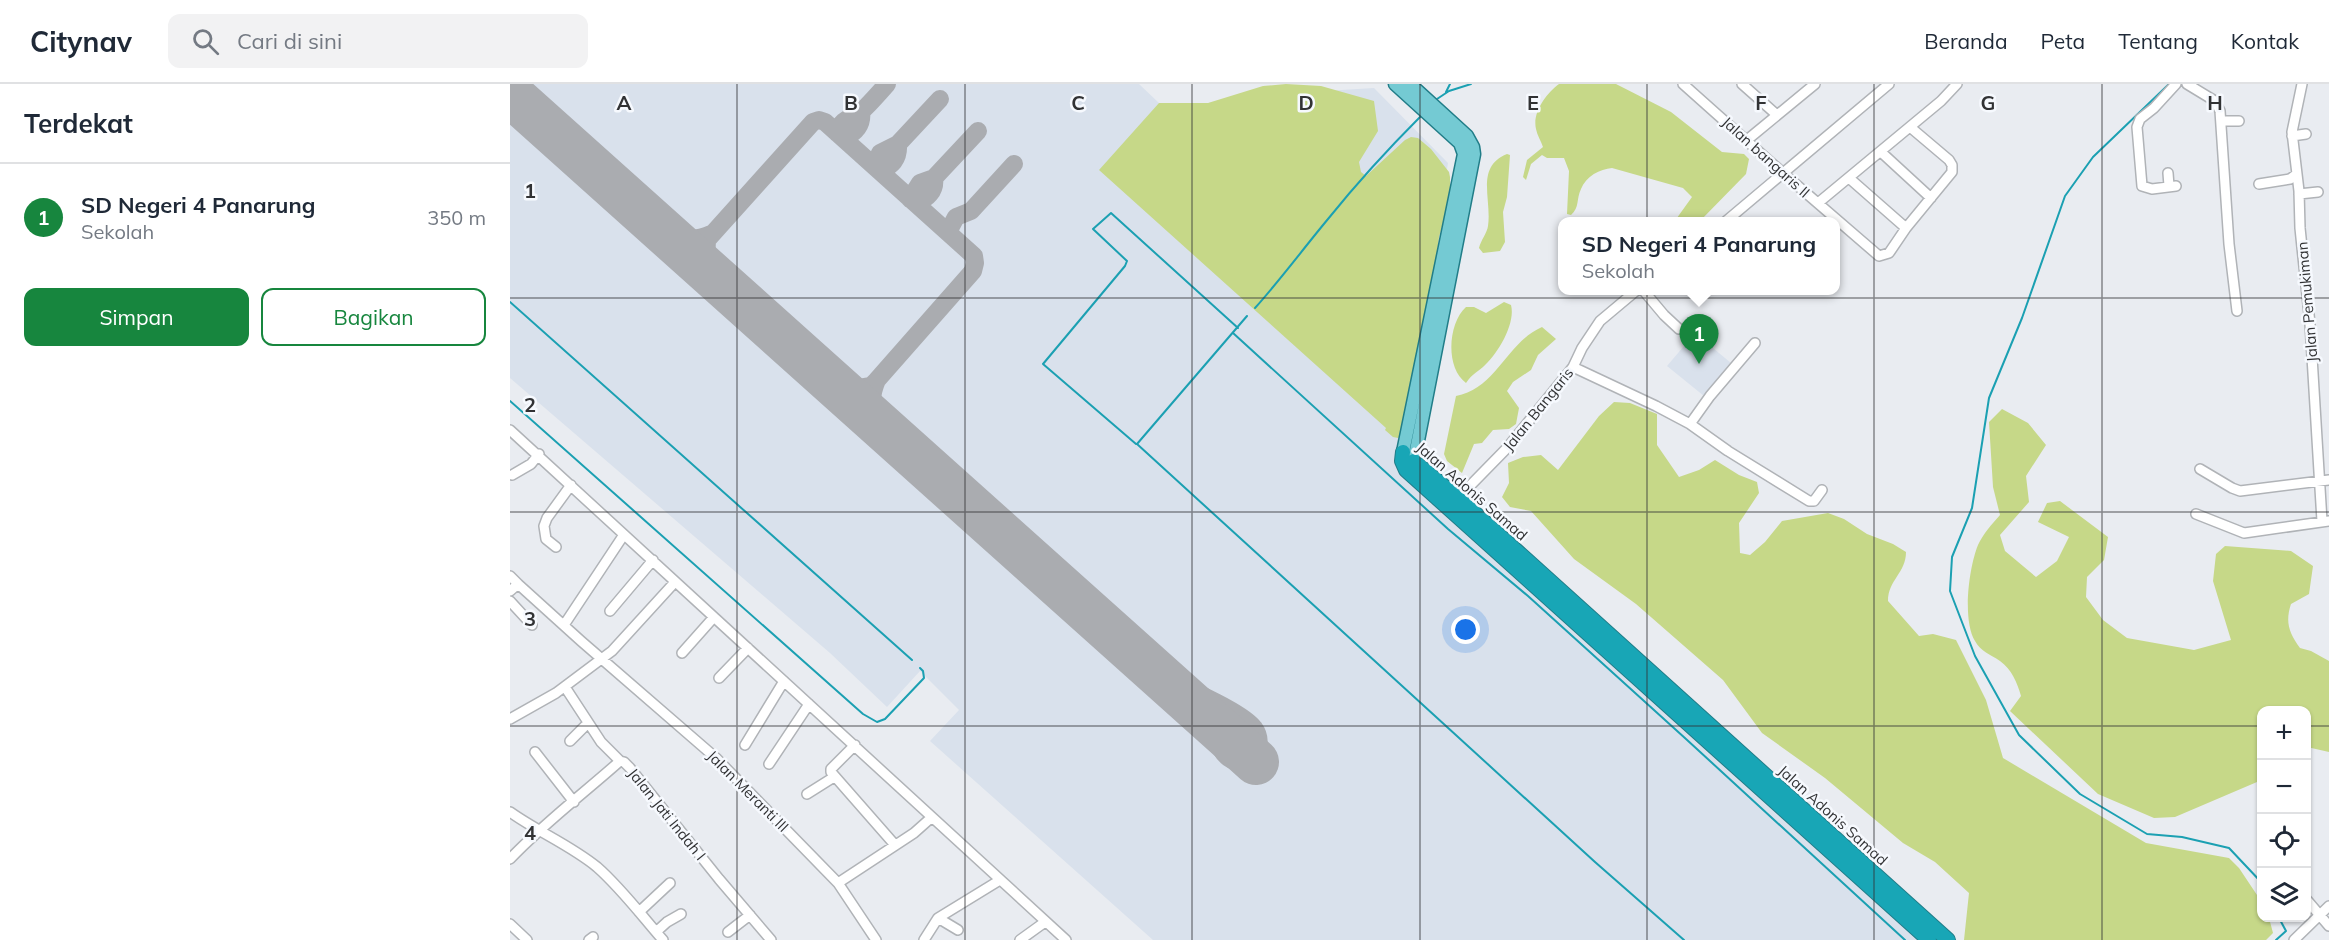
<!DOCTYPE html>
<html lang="id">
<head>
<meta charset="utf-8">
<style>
  :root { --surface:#fff; --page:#f2f2f3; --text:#1f2937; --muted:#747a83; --line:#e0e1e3; --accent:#17863e }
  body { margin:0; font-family:Mulish,sans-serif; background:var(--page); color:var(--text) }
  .controls { position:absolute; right:18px; bottom:18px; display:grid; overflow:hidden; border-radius:12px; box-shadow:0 2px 4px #0004 }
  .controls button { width:54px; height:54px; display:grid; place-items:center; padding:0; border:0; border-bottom:2px solid var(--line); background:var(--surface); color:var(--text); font:30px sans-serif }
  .you { position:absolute; left:956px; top:546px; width:21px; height:21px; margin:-15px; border:4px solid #fff; border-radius:50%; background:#1a73e8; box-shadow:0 0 0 9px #1a73e833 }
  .badge { display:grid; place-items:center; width:39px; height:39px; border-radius:50%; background:var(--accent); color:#fff; font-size:20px; font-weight:700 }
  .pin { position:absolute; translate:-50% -50px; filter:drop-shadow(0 2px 3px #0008) }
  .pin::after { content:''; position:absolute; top:32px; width:21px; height:18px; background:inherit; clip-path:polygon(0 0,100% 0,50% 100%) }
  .popup { position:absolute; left:1048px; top:133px; width:282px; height:78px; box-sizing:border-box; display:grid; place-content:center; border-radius:12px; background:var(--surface); filter:drop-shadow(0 2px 4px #0005); font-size:20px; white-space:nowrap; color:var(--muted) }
  .popup b { font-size:22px; color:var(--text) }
  .popup::after { content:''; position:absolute; left:50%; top:100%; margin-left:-12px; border:12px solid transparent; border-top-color:var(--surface) }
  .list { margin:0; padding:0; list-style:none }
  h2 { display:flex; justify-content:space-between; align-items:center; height:78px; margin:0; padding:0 24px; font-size:26px }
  h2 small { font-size:20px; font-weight:400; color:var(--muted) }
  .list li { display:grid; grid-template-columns:39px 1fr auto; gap:18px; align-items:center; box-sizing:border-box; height:108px; padding:0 24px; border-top:2px solid var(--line) }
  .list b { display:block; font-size:22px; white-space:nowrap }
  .list p { margin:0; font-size:20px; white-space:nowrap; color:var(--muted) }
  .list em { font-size:20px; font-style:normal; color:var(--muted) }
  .actions { display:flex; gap:12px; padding:18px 24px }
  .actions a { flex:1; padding:14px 0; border:2px solid var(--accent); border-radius:12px; text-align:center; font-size:21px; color:var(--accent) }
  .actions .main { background:var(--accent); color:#fff }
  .icon { flex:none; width:33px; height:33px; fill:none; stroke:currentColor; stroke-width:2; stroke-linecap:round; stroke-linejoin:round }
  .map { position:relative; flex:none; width:1819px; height:856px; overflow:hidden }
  header { display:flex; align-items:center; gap:36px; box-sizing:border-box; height:84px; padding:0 30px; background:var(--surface); border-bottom:2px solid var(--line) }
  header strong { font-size:28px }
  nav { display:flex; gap:33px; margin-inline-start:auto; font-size:21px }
  .search { width:420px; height:54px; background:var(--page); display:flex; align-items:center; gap:15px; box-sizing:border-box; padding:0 21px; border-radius:12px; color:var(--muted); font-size:22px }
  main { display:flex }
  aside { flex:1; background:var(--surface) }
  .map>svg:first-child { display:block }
  .built { fill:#d9e1ec }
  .green { fill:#c6d888 }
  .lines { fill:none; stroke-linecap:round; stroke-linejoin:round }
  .stream { stroke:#1ba0b2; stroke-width:2 }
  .taxiway { stroke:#aaacb0; stroke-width:18 }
  .runway { stroke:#aaacb0; stroke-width:46 }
  .minor-casing { stroke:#b0b3b7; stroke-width:12 }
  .major-casing { stroke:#217d88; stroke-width:15 }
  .highway-casing { stroke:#217d88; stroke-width:16 }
  .minor { stroke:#fff; stroke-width:9 }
  .major { stroke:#74cad3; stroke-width:12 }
  .highway { stroke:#18a6b6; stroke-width:14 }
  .grid { fill:none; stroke:#313234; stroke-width:1.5; stroke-opacity:0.55 }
  .labels { text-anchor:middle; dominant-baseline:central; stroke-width:5; stroke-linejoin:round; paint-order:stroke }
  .street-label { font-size:15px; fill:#313234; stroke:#f6f9fe }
  .grid-label { font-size:20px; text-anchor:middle; font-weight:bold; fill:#313234; stroke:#f6f9fe; stroke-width:5; stroke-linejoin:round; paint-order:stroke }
</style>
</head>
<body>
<header>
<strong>Citynav</strong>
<div class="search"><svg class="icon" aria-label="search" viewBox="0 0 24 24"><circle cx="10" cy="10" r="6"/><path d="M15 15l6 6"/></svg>Cari di sini</div>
<nav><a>Beranda</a><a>Peta</a><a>Tentang</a><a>Kontak</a></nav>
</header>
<main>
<aside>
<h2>Terdekat<small></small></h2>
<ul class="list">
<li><span class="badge">1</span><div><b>SD Negeri 4 Panarung</b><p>Sekolah</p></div><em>350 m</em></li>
</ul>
<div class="actions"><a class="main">Simpan</a><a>Bagikan</a></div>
</aside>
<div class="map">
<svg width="1819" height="856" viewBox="0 0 1819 856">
  <rect width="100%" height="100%" fill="#e9ecf1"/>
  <path class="built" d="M0,0h629l20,19h49l67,-9 99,-6 74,75 -8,46 7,7 -48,253 525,471h-771l-223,-199 29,-31 -39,-39 -33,36 -57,-54 -320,-275z
    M1185,249l36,30 -27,33 -37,-30z"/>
  <path class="green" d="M776,0l35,2 53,15 4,30 -19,31 2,10 5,4 39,-36 6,-3 7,1 13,11 18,23 1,5v22l-11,38 -6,49 -31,150 -4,2 -5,-1 -8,-7 1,-2 -287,-258 60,-67h49l55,-17z
    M1049,0h57l55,28 51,40 22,2 5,5 -3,15 -46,47 -26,1 18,-25 -9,-9 -71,-20c-12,1 -26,8 -31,21 -5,10 -1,18 -10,26l-4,-1 2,-43 -5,-13h-17l-5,-3 -11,9 -5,16 -3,-3 4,-17 16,-13c-2,-6 -6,-12 -7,-18 -4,-17 11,-36 23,-45z
    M997,70l3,1 -3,42 -4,15 2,30 -5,9 -17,2 -4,-5c2,-8 8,-15 9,-22 4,-27 -13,-59 19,-72z
    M994,218l7,3c5,19 -14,50 -28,62 -8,7 -10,6 -17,16 -21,-15 -18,-60 0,-76h8l12,6z
    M1032,243l14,12 -18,16 -7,15 -18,12 -6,9 12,17 -3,16 -7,5 -16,1 -11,13 -8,1 -12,29 -15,-12 -3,-7 12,-58c40,-7 51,-54 86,-69z
    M1104,318l16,1 27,11v31l22,32 20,-7 16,-10 24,15 18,7 2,11 -20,30 1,30 10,2 15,-13 17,-21 46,-8 16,6 23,15 26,10 13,8c0,21 -18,28 -18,49l31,35 14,-2 23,6 30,60 17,58 143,85 83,15 10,10 22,33 1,17h7l4,15 -7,7h-302l5,-47 -34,-31 -32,-19 -78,-65 -63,-45 -39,-53 -87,-76 -62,-45 -43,-48 -21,-4 -8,-10 7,-14 -1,-20 15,-6 18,-2 17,15 41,-54z
    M1492,325l26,14 18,22 -20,31 3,26 -29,33 5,16 31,26 21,-16 12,-24 -31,-15 9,-19 13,-2 48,36 -4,23 -17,17 -1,20 17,23 24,18 67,12 37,-10 -18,-59 3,-27 9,-8 66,5 22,15 -4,28 -18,10c-6,18 -2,29 9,44l11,3 18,10v91l-22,-5 -1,-37h-44l-1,67 -4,5 -82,35 -21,1 -56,-24 -88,-83 11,-15c-4,-14 -9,-26 -21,-35 -10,-7 -19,-9 -25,-20 -13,-21 -6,-74 3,-96 5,-11 14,-21 22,-30l-7,-28 -4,-65z"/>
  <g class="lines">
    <path class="stream" d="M1659,0l-76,73 -28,39 -43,122 -33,80 -17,110 -20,49 -2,34 25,65 44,79 61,59 67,40 35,3 47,11 33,35
      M936,8l4,-8
      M927,15l12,-8 22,-7
      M0,218l402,358
      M745,224c26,-29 48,-59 73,-89 29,-36 60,-70 93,-103
      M737,232l-110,128 458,418 89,78
      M723,249l215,196 80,67 158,143 219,201
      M0,317l353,313 14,8 8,-3 39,-41 -1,-7 -3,-3
      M626,360l-93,-80 82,-98 2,-5 -34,-32 18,-16 127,115
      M1766,856l10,-9 -7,-13"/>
    <path class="taxiway" d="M327,49c6,-18 16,-14 27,-24 8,-8 16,-17 23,-25
      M334,54c11,-5 19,-13 17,-27
      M365,83l5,-14 18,-9 42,-45
      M370,87c13,-5 19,-13 18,-27
      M115,113c27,22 48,54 86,37
      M400,115l10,-16 14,-5 44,-47
      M406,119c11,-4 20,-12 18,-25
      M438,148l8,-15 15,-6 43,-47
      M257,240l-55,-53 -6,-10 1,-21 106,-118 6,-2 6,2 149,134 1,7 -2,8 -96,109c-8,19 -6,29 4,46
      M318,294l19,12 24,-4 6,-6
      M648,590c22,12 84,37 96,54 6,8 6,18 1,26 -4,5 -10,9 -16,8 -8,-1 -14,-6 -18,-13l2,-17"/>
    <path class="runway" d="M0,10l746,668"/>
    <defs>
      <path id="minor" d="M1173,0l101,90 95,82 10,-3 17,-25 46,-56v-7l-3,-5 -39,-33
        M1232,0l35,31
        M1666,0l-22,24 -14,11 -3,8 5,59 10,3 24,-3
        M1677,0l28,17 5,10 9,133 8,67
        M1792,0l-10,48 7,59 1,37 10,96 12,197
        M1712,37h17
        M1782,52l14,-2
        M1237,56l68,-56
        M1371,68l50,46
        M1658,89l1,13
        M1339,94l57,50
        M1749,100l31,-5 7,-5
        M1789,110l19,-2
        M1308,119l123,-102 16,-17
        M1215,138l164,-138
        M1133,206l21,25 15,14
        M1063,283l83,39 34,18 38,27 81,50h5l8,-11
        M1180,340l20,-28 45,-53
        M0,346l556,510
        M1690,385l32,19 8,3 89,-11
        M2,391l19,-11 8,-10
        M948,414l49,-50 66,-81 9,-19 18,-27 37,-31
        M1686,430l48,19 85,-12
        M46,463l-10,-8 -2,-13 3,-8 24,-33
        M0,492l8,8 -8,7
        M8,500l63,57 135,117 122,125 38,57
        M0,517l22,24
        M100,527l43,-51
        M54,541l59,-89
        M172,569l32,-36
        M209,594l29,-30
        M55,603l36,55 19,19 4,1 6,6 89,111 52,61
        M0,635l46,-26 56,-42 63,-69
        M60,657l18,-18
        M235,661l39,-64
        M345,661l-24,24v3l64,73
        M25,668l39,50
        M259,680l40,-60
        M297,710l27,-17
        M0,728c28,20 60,33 87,55 24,21 45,49 66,73
        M0,775c34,-36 73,-65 110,-98
        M328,799l76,-50 18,-16
        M1796,815l23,27
        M129,828l31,-29
        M428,834l20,12
        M0,840l17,16
        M146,848l11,-10 14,-8
        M218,848l22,-17
        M79,856l4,-3
        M414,856l14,-22 62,-38
        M510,856l25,-18
        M1784,856l35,-34"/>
      <path id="major" d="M885,0l65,59 4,11 -61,298 11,9 60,-307 -1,-7 -6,-11 -57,-52"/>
      <path id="highway" d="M893,368l-1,9 4,9 523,470
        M904,377l44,37 490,442"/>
    </defs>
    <use href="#minor" class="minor-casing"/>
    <use href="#major" class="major-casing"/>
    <use href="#highway" class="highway-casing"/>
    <use href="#minor" class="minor"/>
    <use href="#major" class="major"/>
    <use href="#highway" class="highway"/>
  </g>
  <path class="grid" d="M227,0v856M455,0v856M682,0v856M910,0v856M1137,0v856M1364,0v856M1592,0v856M0,214h1819M0,428h1819M0,642h1752M1796,642h23"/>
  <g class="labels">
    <g class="street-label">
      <text transform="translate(1256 73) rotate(42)">Jalan bangaris II</text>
      <text transform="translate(1797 218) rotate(-95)">Jalan Pemukiman</text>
      <text transform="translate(1028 325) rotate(-51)">Jalan Bangaris</text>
      <text transform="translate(962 407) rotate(41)">Jalan Adonis Samad</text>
      <text transform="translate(238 707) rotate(45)">Jalan Meranti III</text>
      <text transform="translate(157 730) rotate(51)">Jalan Jati Indah I</text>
      <text transform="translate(1323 731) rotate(42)">Jalan Adonis Samad</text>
    </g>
  </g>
  <g class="grid-label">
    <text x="114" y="26">A</text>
    <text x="341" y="26">B</text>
    <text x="568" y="26">C</text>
    <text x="796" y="26">D</text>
    <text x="1023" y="26">E</text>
    <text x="1251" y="26">F</text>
    <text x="1478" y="26">G</text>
    <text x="1705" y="26">H</text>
    <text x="20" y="114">1</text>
    <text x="20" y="328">2</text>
    <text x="20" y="542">3</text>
    <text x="20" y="756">4</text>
  </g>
</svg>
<div class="controls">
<button>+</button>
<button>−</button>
<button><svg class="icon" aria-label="locate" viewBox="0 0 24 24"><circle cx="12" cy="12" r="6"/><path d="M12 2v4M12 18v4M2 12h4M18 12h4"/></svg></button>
<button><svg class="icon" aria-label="layers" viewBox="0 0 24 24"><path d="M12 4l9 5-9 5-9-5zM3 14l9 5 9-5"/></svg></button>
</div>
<div class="you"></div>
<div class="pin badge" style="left:1189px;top:280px">1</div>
<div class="popup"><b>SD Negeri 4 Panarung</b>Sekolah</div>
</div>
</main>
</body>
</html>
